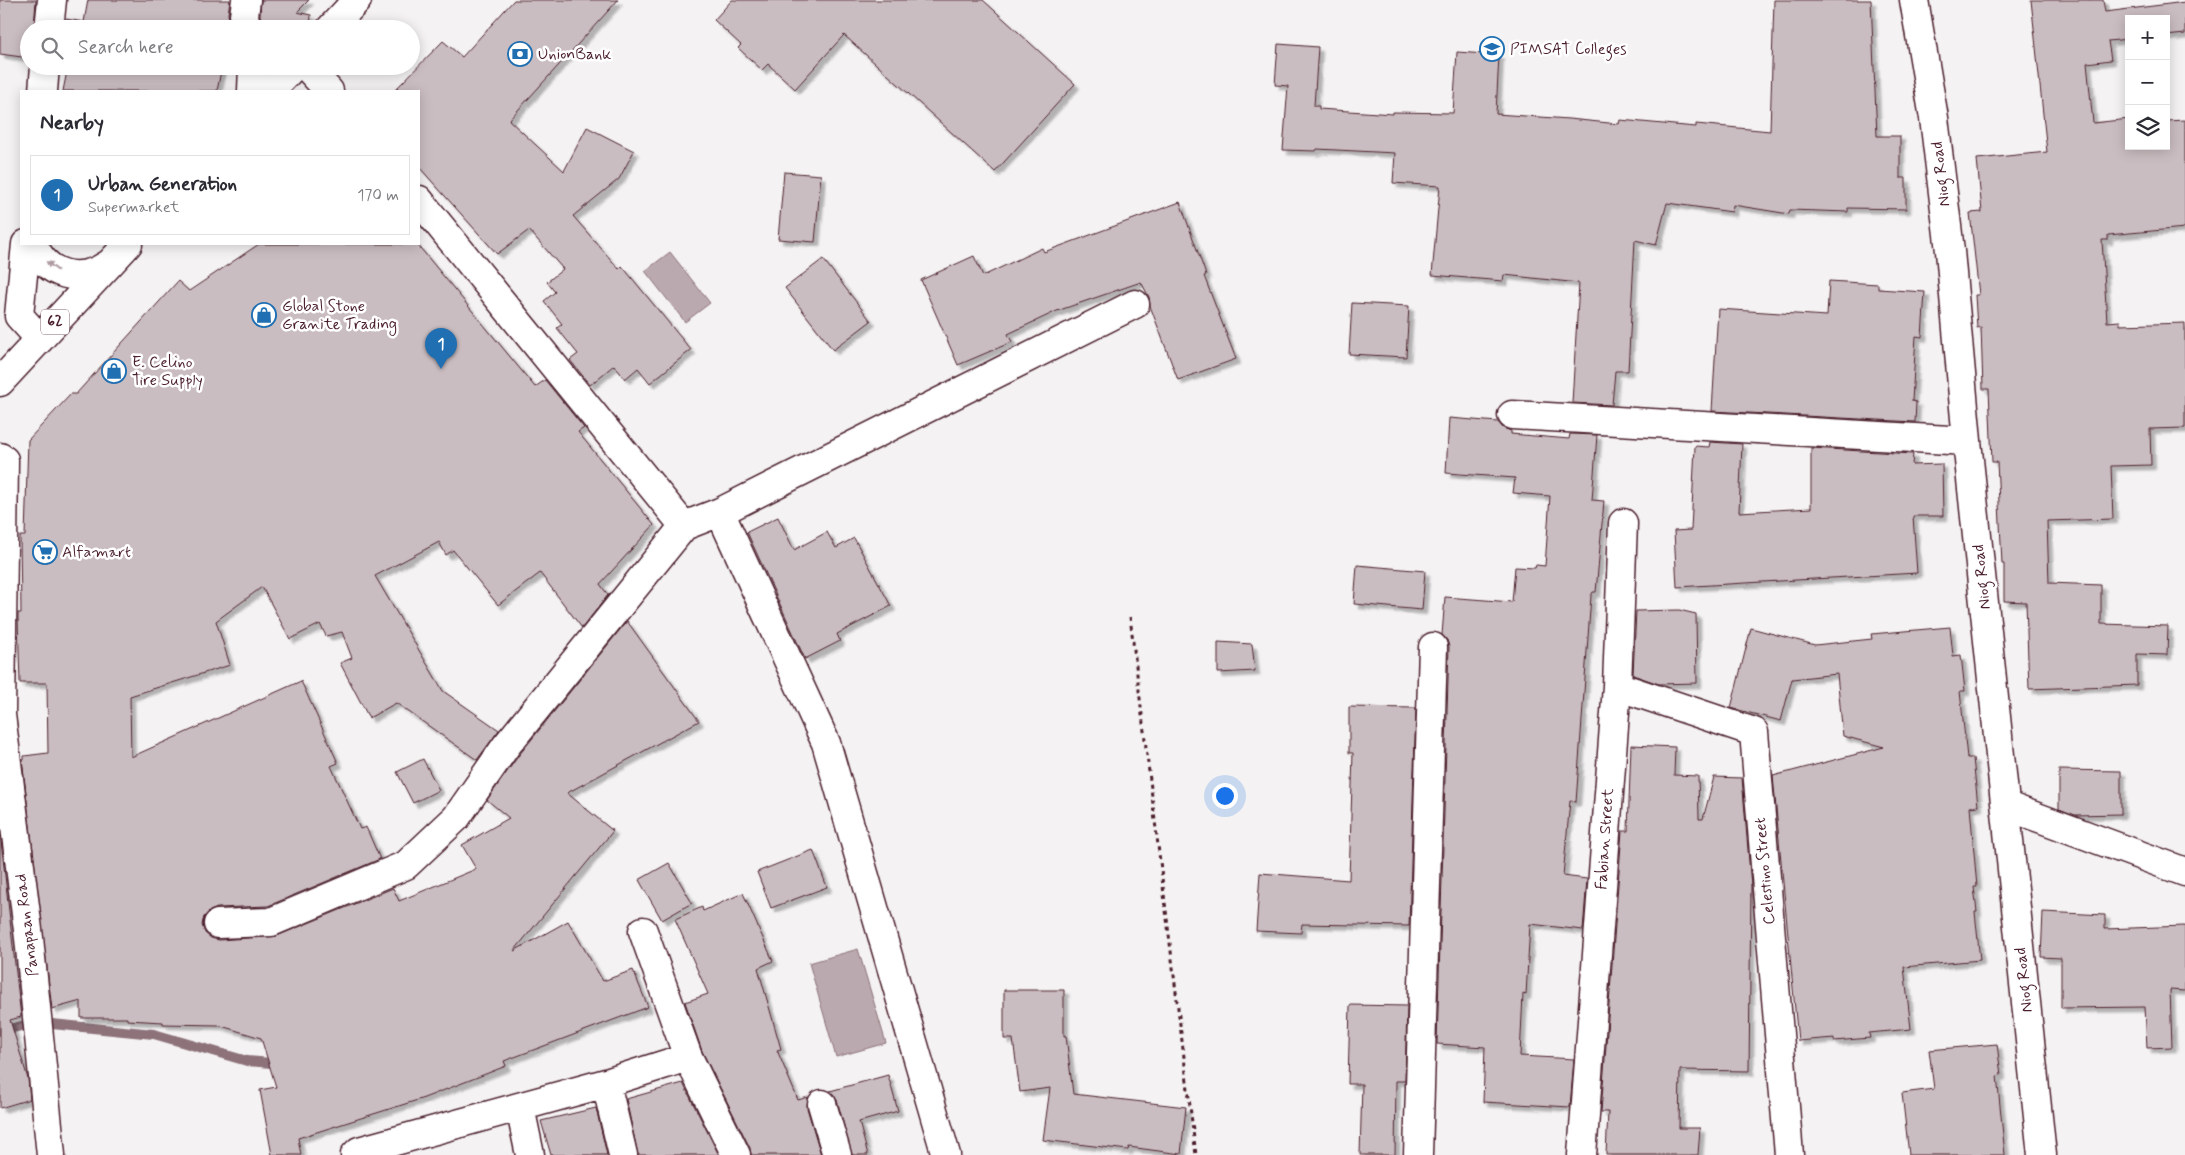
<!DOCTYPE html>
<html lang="en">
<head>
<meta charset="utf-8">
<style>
  :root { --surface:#fff; --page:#f7f7f7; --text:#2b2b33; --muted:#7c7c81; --line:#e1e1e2; --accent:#1f6fb2 }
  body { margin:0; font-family:Mynerve,sans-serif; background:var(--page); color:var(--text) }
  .controls { position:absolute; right:15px; top:15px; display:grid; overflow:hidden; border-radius:0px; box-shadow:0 2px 12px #0003 }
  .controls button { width:45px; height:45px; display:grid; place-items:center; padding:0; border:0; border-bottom:1px solid var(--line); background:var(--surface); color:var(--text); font:25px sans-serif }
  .you { position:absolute; left:1224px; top:795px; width:18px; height:18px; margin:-12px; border:4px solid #fff; border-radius:50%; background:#1a73e8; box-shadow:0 0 0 8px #1a73e833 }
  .badge { display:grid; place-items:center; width:32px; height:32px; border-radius:50%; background:var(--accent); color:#fff; font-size:16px; font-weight:700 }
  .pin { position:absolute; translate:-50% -41px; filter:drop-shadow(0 1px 2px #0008) }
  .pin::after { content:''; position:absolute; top:26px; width:18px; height:15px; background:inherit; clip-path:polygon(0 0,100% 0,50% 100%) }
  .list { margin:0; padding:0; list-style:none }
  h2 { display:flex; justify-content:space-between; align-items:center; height:65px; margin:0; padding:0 20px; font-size:21px }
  h2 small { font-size:16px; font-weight:400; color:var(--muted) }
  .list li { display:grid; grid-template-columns:32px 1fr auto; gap:15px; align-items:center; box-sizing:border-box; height:80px; margin:0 10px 10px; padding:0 10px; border:1px solid var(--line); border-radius:0px }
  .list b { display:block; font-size:19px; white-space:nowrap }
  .list p { margin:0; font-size:16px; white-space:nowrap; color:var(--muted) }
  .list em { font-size:16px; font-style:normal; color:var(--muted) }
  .icon { flex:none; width:28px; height:28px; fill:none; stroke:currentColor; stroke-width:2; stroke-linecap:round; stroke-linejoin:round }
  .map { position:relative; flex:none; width:2185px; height:1155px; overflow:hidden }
  .search { position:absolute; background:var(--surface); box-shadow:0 2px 12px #0003; left:20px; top:20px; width:400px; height:55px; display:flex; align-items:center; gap:12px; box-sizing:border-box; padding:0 18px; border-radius:28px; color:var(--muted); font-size:19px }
  .panel { position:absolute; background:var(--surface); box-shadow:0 2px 12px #0003; left:20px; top:90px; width:400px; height:155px; border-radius:0px }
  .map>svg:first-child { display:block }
  .water { fill:#baa9ae; stroke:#8d727a }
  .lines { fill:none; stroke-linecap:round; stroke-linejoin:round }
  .stream { stroke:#8d727a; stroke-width:10 }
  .building { fill:#cabdc1; stroke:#4a1f2b; filter:url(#shadow) }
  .minor-casing { stroke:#4a1f2b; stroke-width:31 }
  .highway-casing { stroke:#4a1f2b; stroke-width:31 }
  .path { stroke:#4a1f2b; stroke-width:3; stroke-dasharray:4 4; stroke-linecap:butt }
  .minor { stroke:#fff; stroke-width:28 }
  .highway { stroke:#fff; stroke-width:28 }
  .oneway { fill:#ae9aa0 }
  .labels { text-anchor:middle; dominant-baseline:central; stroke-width:5; stroke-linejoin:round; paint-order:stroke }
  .shield { fill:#fff; stroke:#80626b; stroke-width:1 }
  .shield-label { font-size:15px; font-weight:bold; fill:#4a1f2b }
  .poi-label { font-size:16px; fill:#4a1f2b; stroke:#fff; text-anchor:start }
  .street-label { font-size:16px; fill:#4a1f2b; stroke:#fff }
</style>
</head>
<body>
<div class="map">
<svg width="2185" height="1155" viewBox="0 0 2185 1155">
  <defs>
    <filter id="shadow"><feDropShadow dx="4.5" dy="4.5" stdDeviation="1" flood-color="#0004"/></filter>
  </defs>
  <rect width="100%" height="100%" fill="#f4f2f2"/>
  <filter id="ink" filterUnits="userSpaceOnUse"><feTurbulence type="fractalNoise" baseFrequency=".02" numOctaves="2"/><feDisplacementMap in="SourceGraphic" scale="10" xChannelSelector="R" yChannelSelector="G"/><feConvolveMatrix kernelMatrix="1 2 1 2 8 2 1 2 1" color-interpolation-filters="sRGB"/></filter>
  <g filter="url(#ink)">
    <path class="water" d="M670,252l40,51 -25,19 -40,-51z
      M858,949l28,94 -50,14 -27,-94z"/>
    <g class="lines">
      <path class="stream" d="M52,1024l102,10 93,27 35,3
        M0,1031l26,-6"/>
    </g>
    <path class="building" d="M0,0h36l-2,29h-5v29l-29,-4z
      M88,0h142l-2,14 3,15h-166l1,-10 18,3z
      M261,0h48l-12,12 14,3 -1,14h-48l-2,-14z
      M514,0h104l-109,120 55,51 23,-44 47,24 -15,28 -46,37 46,53 3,-3 69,84 -41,33 -12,-15 -13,11 -11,-14 -24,20 -20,-25 8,-6 -21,-26 5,-4 -18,-23 11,-9 -8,-10 16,-13 -34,-39 -32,24 -78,-87v-76h-25l49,-50 19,16z
      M732,0h251l92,84 -80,88 -151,-137 -49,54 -27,-25 -6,6 -24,-22 3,-3 -27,-25z
      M1774,0h97l6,136h23v42h6v31l-58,-1v4l-58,-2 -1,4 -56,-9 -1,7 -65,-9 -11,42 -21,-5 -7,131h-13l-3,34 -40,-2 7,-120 -75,-8 -1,6 -71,-6 8,-89 -47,-3 2,-30 -78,-4 -1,2 -33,-1 5,-64 -13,-1 3,-41 40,3 -4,59h5v3l74,5v-2l60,1 4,-61 42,3 -3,59 73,5 50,5 1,-4 76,7v-3l74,7z
      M2031,0h72l2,12 80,-10v32l-19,2v-17h-37v20l-21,2 3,19 -24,3 6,60 36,-4v27h37v-25l19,-1v108l-77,7v5h-6l5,82 13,-1v4l65,-2v105l-35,1 1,36 -40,1 2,53 -66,2 2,62 52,2v39l67,2 -1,29 -30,-1v31l-108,4 -3,-87 -22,-1v-37h-2l-5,-102h-5l-3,-73h-6l-2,-62 -4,1 -2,-33h4l-9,-82 12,-1 -5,-53 70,-7z
      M68,66h154l-5,25h-154z
      M784,172l37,3 -6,67 -37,-3z
      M1180,202l26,73 -2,1 32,83 -58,21 -28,-74 -1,-9 -8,-15 -84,29 -49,23 4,8 -54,23 -37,-85 53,-24 9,20 59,-28 2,4z
      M259,244h158l118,143 10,-7 39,48 -6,4 76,93 -54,59 8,11 -26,33 -42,-55 -42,32 -45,-55 -7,5 -7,-13 -64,34 68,115 56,39 -22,30 -81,-57 -27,15 -29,-55 12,-5 -10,-26 -16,4 -6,-12 -30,15 -28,-52 -46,34 14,44 -100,31 1,61 170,-76 37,82 -7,3 29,63 6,-2 14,32 -112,47 -51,2 -7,3 -6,6 -2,8 3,8 6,5 8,2 58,-4 116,-48 6,13 77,-32 -14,-24 47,-27 -22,-18 32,-45 108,-134 72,100 -132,72 46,38 -99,120 54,-30 35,60 30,-11 15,37 -144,54 2,5 -82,32 -126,40 3,17h-29l-12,-65 16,-3 -15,-49 -43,-13 -55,-1v-2l-36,-2v-2h-46v-17l-29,8 -30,-249h2v-4l24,-3 -1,-70h-27l-2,-66v-4h3l-1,-77h5l3,-96 43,-46h5l102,-113 11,10z
      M823,259l48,62 -38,29 -48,-62z
      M1829,281l49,3v5l47,3 -3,45 -6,-1 -4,65 4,1 -1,20 -203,-11 6,-102 109,7z
      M1352,303l57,3 -3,51 -57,-3z
      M1449,418l49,4 5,6 8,3v3l58,5 1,-5 27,1 -5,65 12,1 -8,91h-3l-2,4 -15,206 -6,-1 -7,75 24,3 -4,51 -53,-6 -4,71 -3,-1 -3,62 54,3 -4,48 -87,-5 2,-55 -48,-3 12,-397 -2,-7 -5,-5 3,-38 67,5 3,-35 20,1 1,-3 9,1 5,-70 -37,-3 2,-15 -69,-5z
      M1710,442l32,2 -3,68 72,-4v-60l102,6 -1,11 30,-1 1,52h-30l4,57 -240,14 -3,-56 17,-1 4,-84 14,1z
      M778,517l16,33 33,-18 9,16 18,-10 37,68 -54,28 3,7 -35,18 -58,-127z
      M1357,565l68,6 -3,39 -68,-6z
      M1679,610l17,4 1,69 -38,1 -26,-9 3,-64z
      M1950,627l3,29 8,-1 4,36h-5l7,67h6l5,48 -8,1 7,80h-3l3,25h-2l5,48 -76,7 7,62 -42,4 1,5 -36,3v-3l-36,3 -25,-265 111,-29 -41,-11 -6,-62 -45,5 -11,42 -50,-13 20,-80 64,17 57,-6 -1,-5z
      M1218,642l34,2 3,27 -37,2z
      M1349,707l67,1 -7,218 -107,-2 -1,9 -45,-2 4,-58 89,7 4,-127h-4z
      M1631,745l44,2 -1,28 24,1 1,43h4l11,-42 28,1 9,108 -2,185 -69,-1 -1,58h21l-2,27h-92l2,-43h-7l21,-281h6z
      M423,759l16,31 -26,13 -16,-31z
      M2059,770l62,1v43l-46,1 -16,-6z
      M0,832l21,185 -11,3 18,59 2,20 -30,9z
      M813,850l14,37 -56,21 -14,-36z
      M669,863l23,40 -30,17 -23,-40z
      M743,893l30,68 -15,7 23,81 -4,1 21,50 10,-3 -1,11 14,47h-70l-1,-7 -48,-97 -17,-49 23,-8 -33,-75 27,-12 1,4z
      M2043,912l62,3v14l80,-3v65l-15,-1 2,57 -25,1 -2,-41 -84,1v-50l-20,-1z
      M1004,990h60v46h2l7,58 113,13 -5,47 -52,-7 -1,3 -85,-10 7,-52 -30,4 -7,-53h-9z
      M1350,1005l57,1 -2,75h-9l-1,74h-35l2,-71h-14z
      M1997,1044l4,31 -4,1 8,79h-96l-7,-62 32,-4 -5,-39z
      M888,1075l10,36 -39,11 9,33h-16l-15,-55 -7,-9z
      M683,1083l36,72h-81l-12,-56z
      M596,1108l11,47h-56l-10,-34z"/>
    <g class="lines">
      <defs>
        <path id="minor" d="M246,0l-2,16 3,13
          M1914,0l20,118 16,133 17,190 75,714
          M49,29l3,-29
          M306,66l23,25
          M43,91l2,-25
          M252,91l1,-25
          M419,200l265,326
          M26,244l-7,72 21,23
          M1512,415l455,26
          M0,457l4,3 -3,255 28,223 22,217
          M720,512l106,231 120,412
          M1617,686l137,46 35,423
          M2007,806l178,66
          M218,924l53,-2 135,-57 50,-47 50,-72 178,-220 36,-14 415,-208
          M643,931l45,126 48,98
          M606,1083l17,72
          M822,1104l15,51
          M520,1107l10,48
          M355,1155l4,-4 247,-68 82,-26
          M1418,1155l15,-508
          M1582,1155l35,-469 6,-163"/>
        <path id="highway" d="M330,29l27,-29
          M270,91l24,-25
          M33,244c14,32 46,40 74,21
          M0,382l128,-138"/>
      </defs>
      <use href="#minor" class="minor-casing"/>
      <use href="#highway" class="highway-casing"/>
      <path class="path" d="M1130,617l66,538"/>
      <use href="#minor" class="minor"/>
      <use href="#highway" class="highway"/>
    </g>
    <defs><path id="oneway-solid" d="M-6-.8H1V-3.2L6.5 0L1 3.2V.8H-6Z" transform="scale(1.25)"/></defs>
    <use class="oneway" href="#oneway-solid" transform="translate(52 266) rotate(-142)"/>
  </g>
  <defs>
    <symbol id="university-ring" viewBox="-11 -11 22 22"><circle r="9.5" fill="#fff" stroke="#1f6fb2" stroke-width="1.5"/><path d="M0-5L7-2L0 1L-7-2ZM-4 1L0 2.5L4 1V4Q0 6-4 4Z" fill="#1f6fb2"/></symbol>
    <symbol id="bank-ring" viewBox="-11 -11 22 22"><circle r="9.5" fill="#fff" stroke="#1f6fb2" stroke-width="1.5"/><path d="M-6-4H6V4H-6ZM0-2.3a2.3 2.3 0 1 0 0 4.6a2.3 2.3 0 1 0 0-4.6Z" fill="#1f6fb2"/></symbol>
    <symbol id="shop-ring" viewBox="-11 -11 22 22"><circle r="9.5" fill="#fff" stroke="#1f6fb2" stroke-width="1.5"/><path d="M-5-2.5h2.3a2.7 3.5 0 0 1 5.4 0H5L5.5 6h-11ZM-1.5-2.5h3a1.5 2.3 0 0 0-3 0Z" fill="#1f6fb2"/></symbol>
    <symbol id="supermarket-ring" viewBox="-11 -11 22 22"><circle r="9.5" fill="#fff" stroke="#1f6fb2" stroke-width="1.5"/><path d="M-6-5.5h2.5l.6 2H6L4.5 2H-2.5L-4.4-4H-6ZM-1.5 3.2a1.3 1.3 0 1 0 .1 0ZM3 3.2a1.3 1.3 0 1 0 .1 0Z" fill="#1f6fb2"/></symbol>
  </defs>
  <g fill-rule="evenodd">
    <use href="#university-ring" x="1478" y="35" width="28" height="28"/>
    <use href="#bank-ring" x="506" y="40" width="28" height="28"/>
    <use href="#shop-ring" x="250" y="301" width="28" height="28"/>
    <use href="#shop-ring" x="100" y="357" width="28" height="28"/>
    <use href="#supermarket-ring" x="31" y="538" width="28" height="28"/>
  </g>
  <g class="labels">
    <rect class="shield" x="41" y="309.5" width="28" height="25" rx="4"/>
    <g class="shield-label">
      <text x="55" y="322">62</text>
    </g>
    <g class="poi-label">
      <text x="1510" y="49">PIMSAT Colleges</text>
      <text x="538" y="54">UnionBank</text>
      <text x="282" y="306">Global Stone<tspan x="282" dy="18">Granite Trading</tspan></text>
      <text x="132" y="362">E. Celino<tspan x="132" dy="18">Tire Supply</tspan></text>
      <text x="62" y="552">Alfamart</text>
    </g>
    <g class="street-label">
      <text transform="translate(1941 174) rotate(-97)">Niog Road</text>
      <text transform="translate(1982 577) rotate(-96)">Niog Road</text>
      <text transform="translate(1605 839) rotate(-86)">Fabian Street</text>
      <text transform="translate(1765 871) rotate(-95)">Celestino Street</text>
      <text transform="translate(27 925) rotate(-97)">Panapaan Road</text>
      <text transform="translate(2024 980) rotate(-96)">Niog Road</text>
    </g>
  </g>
</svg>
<div class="controls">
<button>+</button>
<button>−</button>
<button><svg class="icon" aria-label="layers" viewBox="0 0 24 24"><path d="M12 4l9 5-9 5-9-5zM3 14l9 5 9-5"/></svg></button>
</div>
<div class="you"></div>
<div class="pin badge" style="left:441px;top:369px">1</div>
<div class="search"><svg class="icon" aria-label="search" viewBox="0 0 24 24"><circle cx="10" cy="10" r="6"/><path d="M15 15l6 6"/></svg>Search here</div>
<section class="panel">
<h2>Nearby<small></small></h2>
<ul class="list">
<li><span class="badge">1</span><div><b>Urban Generation</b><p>Supermarket</p></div><em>170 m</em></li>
</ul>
</section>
</div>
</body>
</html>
